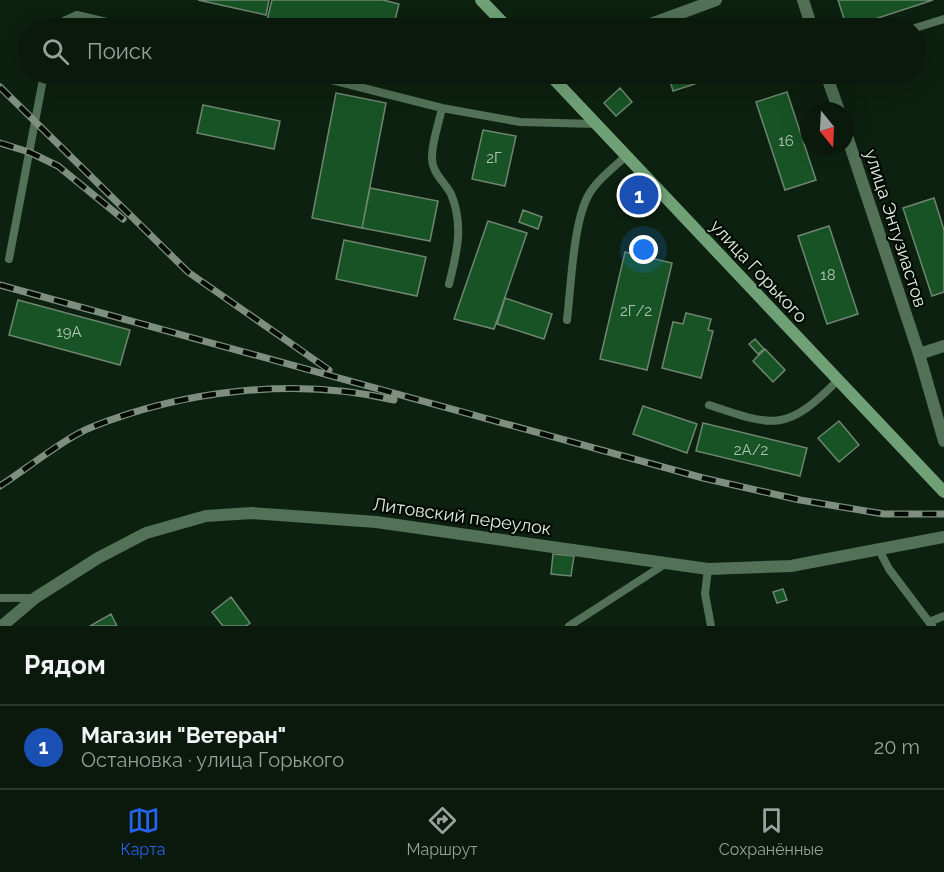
<!DOCTYPE html>
<html lang="ru">
<head>
<meta charset="utf-8">
<style>
  :root { --surface:#0a190c; --page:#18261a; --text:#f1f3f6; --muted:#99a09d; --line:#2a382d; --accent:#2563eb }
  body { margin:0; font-family:Raleway,sans-serif; background:var(--page); color:var(--text) }
  .compass { position:absolute; left:800px; top:102px; width:54px; height:54px; border-radius:50%; background:var(--surface); box-shadow:0 6px 24px #0002; rotate:162deg }
  .you { position:absolute; left:644px; top:250px; width:21px; height:21px; margin:-15px; border:4px solid #fff; border-radius:50%; background:#1a73e8; box-shadow:0 0 0 9px #1a73e833 }
  .badge { display:grid; place-items:center; width:39px; height:39px; border-radius:50%; background:var(--accent); color:#fff; font-size:20px; font-weight:700 }
  .pin { position:absolute; translate:-50% -50%; border:3px solid #fff; box-shadow:0 2px 6px #0006 }
  .list { margin:0; padding:0; list-style:none }
  h2 { display:flex; justify-content:space-between; align-items:center; height:78px; margin:0; padding:0 24px; font-size:26px }
  h2 small { font-size:20px; font-weight:400; color:var(--muted) }
  .list li { display:grid; grid-template-columns:39px 1fr auto; gap:18px; align-items:center; box-sizing:border-box; height:84px; padding:0 24px; border-top:2px solid var(--line) }
  .list b { display:block; font-size:22px; white-space:nowrap }
  .list p { margin:0; font-size:20px; white-space:nowrap; color:var(--muted) }
  .list em { font-size:20px; font-style:normal; color:var(--muted) }
  .icon { flex:none; width:33px; height:33px; fill:none; stroke:currentColor; stroke-width:2; stroke-linecap:round; stroke-linejoin:round }
  .map { position:relative; flex:none; width:944px; height:626px; overflow:hidden }
  .search { position:absolute; background:var(--surface); box-shadow:0 6px 24px #0002; left:18px; right:18px; top:18px; height:66px; display:flex; align-items:center; gap:15px; box-sizing:border-box; padding:0 21px; border-radius:33px; color:var(--muted); font-size:22px }
  .sheet { height:162px; background:var(--surface) }
  nav { display:flex; justify-content:space-around; align-items:center; box-sizing:border-box; height:84px; border-top:2px solid var(--line); background:var(--surface); font-size:16px; color:var(--muted) }
  nav a { display:grid; justify-items:center; gap:3px }
  nav .on { color:var(--accent) }
  .map>svg:first-child { display:block }
  .building { fill:#175324; stroke:#6e8670; stroke-width:1.5 }
  .lines { fill:none; stroke-linecap:round; stroke-linejoin:round }
  .service { stroke:#527156; stroke-width:8 }
  .minor { stroke:#527156; stroke-width:12 }
  .secondary { stroke:#70a176; stroke-width:12 }
  .rail-casing { stroke:#7e8f80; stroke-width:7 }
  .rail { stroke:#030903; stroke-width:4.5; stroke-dasharray:14; stroke-linecap:butt }
  .labels { text-anchor:middle; dominant-baseline:central; stroke-width:4.5; stroke-linejoin:round; paint-order:stroke }
  .number-label { font-size:15px; fill:#aec7b2 }
  .street-label { font-size:18px; fill:#e0eee1; stroke:#030903 }
</style>
</head>
<body>
<div class="map">
<svg width="944" height="626" viewBox="0 0 944 626">
  <rect width="100%" height="100%" fill="#0d2110"/>
  <path class="building" d="M198,0h71l-3,15z
    M272,0h111l16,4 -6,24h-128z
    M838,0h95l-86,28z
    M758,21l3,7h-27z
    M668,74h38l-4,1 2,6 -31,10z
    M740,74h16l-15,4z
    M620,88l12,14 -16,14 -12,-13z
    M787,92l29,88 -31,10 -29,-88z
    M336,93l50,10 -24,125 -50,-10z
    M203,105l77,16 -6,28 -77,-16z
    M483,130l33,6 -11,50 -33,-7z
    M370,188l68,13 -8,40 -68,-13z
    M934,198l10,32v62l-12,4 -29,-88z
    M523,210l19,7 -4,12 -19,-7z
    M488,221l39,12 -33,96 -40,-10z
    M829,226l29,88 -31,10 -29,-88z
    M344,240l82,17 -9,39 -81,-17z
    M625,252l47,11 -25,107 -47,-11z
    M505,298l47,16 -8,25 -47,-15z
    M18,300l112,30 -10,35 -111,-30z
    M686,313l25,6 -3,11 5,1 -12,47 -39,-10 11,-46 10,2z
    M755,339l9,10 -6,5 -9,-10z
    M765,349l20,21 -12,12 -20,-21z
    M643,406l54,18 -10,29 -54,-19z
    M839,421l20,24 -20,17 -21,-24z
    M703,423l104,25 -7,28 -104,-25z
    M553,554l21,2 -3,20 -20,-2z
    M783,589l4,11 -10,3 -4,-11z
    M231,597l19,26 -4,3h-23l-11,-14z
    M111,614l6,12h-27z"/>
  <g class="lines">
    <path class="service" d="M58,28l6,-7 13,-6 55,13
      M915,28l29,-9
      M308,74l134,34 78,14 76,2
      M442,108c-3,15 -10,33 -10,49 -1,15 13,25 19,37 13,31 6,59 -2,90
      M9,259l35,-185
      M567,320c4,-33 6,-96 21,-124 9,-16 25,-28 38,-40
      M709,405c65,22 78,27 129,-25
      M878,548l11,21 43,57
      M708,569l-3,25 6,32
      M0,598h35
      M929,622l15,-6
      M569,626l96,-62"/>
    <path class="minor" d="M803,0l9,28
      M640,28l76,-28
      M826,74l13,37
      M845,130l74,224 25,87
      M919,354l25,-8
      M2,626l33,-28 63,-40 48,-25 60,-17 46,-3 124,9 332,47 83,-3 153,-29"/>
    <path class="secondary" d="M481,0l27,28
      M549,74l395,418"/>
    <defs>
      <path id="rail" d="M0,87l188,185 141,98
        M0,143l29,9 29,14 65,53
        M0,285l703,193 97,22 84,14h60
        M0,486c25,-16 66,-49 92,-59 92,-37 205,-50 302,-27"/>
    </defs>
    <use href="#rail" class="rail-casing"/>
    <use href="#rail" class="rail"/>
  </g>
  <g class="labels">
    <g class="number-label">
      <text x="786" y="141">16</text>
      <text x="494" y="158">2Г</text>
      <text x="828" y="275">18</text>
      <text x="636" y="311">2Г/2</text>
      <text x="69" y="332">19А</text>
      <text x="751" y="450">2А/2</text>
    </g>
    <g class="street-label">
      <text transform="translate(896 228) rotate(72)">улица Энтузиастов</text>
      <text transform="translate(759 271) rotate(47)">улица Горького</text>
      <text transform="translate(462 516) rotate(8)">Литовский переулок</text>
    </g>
  </g>
</svg>
<svg class="compass" viewBox="-18 -18 36 36"><path d="M0-13l5 13h-10z" fill="#e53935"/><path d="M0 13l5-13h-10z" fill="#99a09d"/></svg>
<div class="you"></div>
<div class="pin badge" style="left:639px;top:195px;background:#1a4fb4">1</div>
<div class="search"><svg class="icon" aria-label="search" viewBox="0 0 24 24"><circle cx="10" cy="10" r="6"/><path d="M15 15l6 6"/></svg>Поиск</div>
</div>
<section class="sheet">
<h2>Рядом<small></small></h2>
<ul class="list">
<li><span class="badge" style="background:#1a4fb4">1</span><div><b>Магазин &quot;Ветеран&quot;</b><p>Остановка · улица Горького</p></div><em>20 m</em></li>
</ul>
</section>
<nav>
<a class="on"><svg class="icon" aria-label="map" viewBox="0 0 24 24"><path d="M3 6l6-2 6 2 6-2v14l-6 2-6-2-6 2zM9 4v14M15 6v14"/></svg>Карта</a>
<a><svg class="icon" aria-label="directions" viewBox="0 0 24 24"><path d="M12 3l9 9-9 9-9-9zM9 14v-3h6M13 9l2 2-2 2"/></svg>Маршрут</a>
<a><svg class="icon" aria-label="saved" viewBox="0 0 24 24"><path d="M7 4h10v16l-5-4-5 4z"/></svg>Сохранённые</a>
</nav>
</body>
</html>
